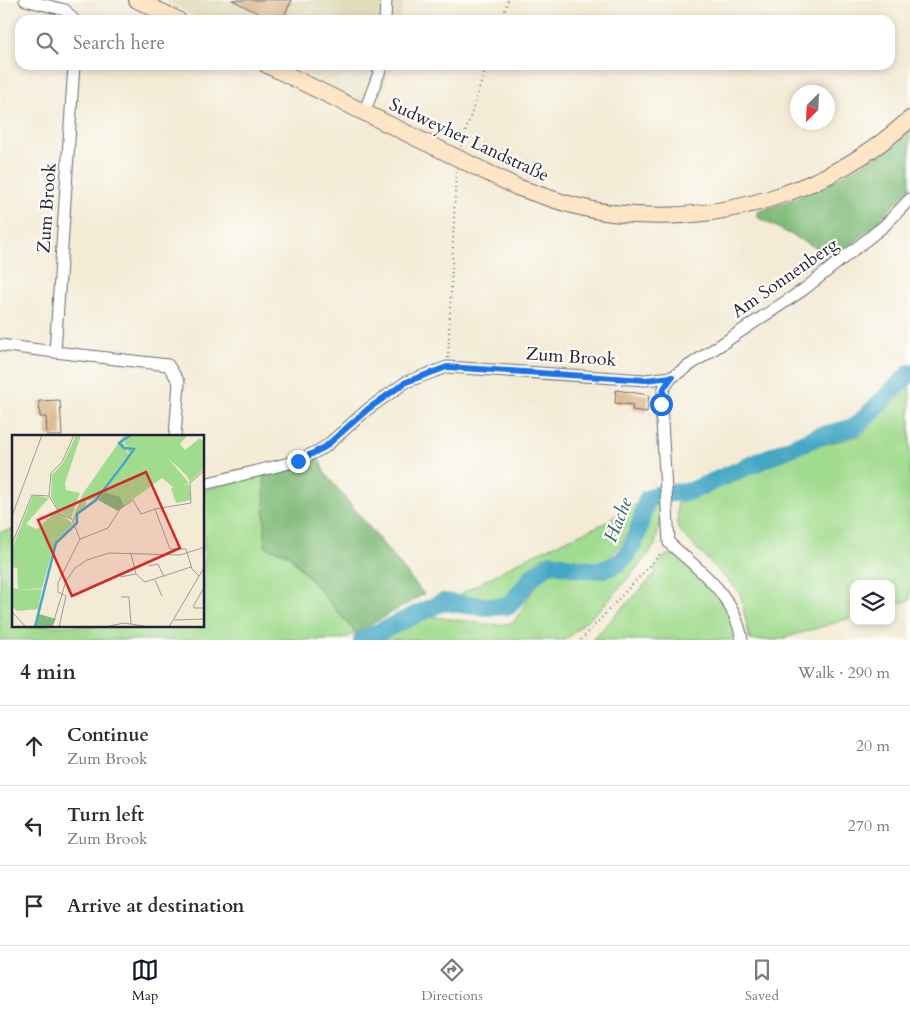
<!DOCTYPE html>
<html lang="en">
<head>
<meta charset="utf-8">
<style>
  :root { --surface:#fff; --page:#f7f7f7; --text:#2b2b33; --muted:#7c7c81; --line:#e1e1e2; --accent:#111827 }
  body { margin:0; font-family:Cardo,serif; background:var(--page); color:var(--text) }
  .controls { position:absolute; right:15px; bottom:15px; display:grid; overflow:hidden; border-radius:10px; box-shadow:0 2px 8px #0003 }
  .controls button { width:45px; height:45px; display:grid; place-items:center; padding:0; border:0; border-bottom:1px solid var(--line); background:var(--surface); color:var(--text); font:25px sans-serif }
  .compass { position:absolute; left:790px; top:85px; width:45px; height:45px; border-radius:50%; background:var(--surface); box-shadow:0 2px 8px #0003; rotate:204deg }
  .stop { position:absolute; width:15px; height:15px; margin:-11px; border:4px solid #1a73e8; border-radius:50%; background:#fff }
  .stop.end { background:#1a73e8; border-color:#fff; box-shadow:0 1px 5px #0008 }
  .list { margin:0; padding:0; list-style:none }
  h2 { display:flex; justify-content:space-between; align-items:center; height:65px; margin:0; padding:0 20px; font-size:21px }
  h2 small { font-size:16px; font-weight:400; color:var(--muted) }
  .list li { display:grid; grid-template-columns:32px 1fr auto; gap:15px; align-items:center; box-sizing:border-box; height:80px; padding:0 20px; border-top:1px solid var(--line) }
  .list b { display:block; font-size:19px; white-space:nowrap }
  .list p { margin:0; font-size:16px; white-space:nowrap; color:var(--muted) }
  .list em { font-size:16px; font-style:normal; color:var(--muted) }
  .icon { flex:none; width:28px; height:28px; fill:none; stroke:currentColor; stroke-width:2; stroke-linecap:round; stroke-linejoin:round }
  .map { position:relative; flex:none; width:910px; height:640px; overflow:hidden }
  .search { position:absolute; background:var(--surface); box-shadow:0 2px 8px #0003; left:15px; right:15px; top:15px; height:55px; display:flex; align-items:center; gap:12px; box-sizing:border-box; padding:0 18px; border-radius:15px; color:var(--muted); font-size:19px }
  .sheet { height:305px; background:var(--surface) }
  nav { display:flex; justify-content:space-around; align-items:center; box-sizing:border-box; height:70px; border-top:1px solid var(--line); background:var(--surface); font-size:14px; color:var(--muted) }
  nav a { display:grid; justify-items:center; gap:2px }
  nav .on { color:var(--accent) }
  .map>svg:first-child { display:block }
  .built { fill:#e1dcba }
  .green { fill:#a1db8e; stroke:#627e64 }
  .forest { fill:#80bb79; stroke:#516e5a }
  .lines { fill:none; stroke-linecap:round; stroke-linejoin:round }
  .river { stroke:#45a7c4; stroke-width:18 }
  .building { fill:#d7ae7d }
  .minor-casing { stroke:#6b6871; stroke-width:13 }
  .secondary-casing { stroke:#6b6871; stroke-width:18 }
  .path { stroke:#6b6871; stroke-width:2; stroke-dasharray:1 4; stroke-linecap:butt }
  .minor { stroke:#fff; stroke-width:11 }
  .secondary { stroke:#fee5c5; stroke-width:16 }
  .route { stroke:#1a73e8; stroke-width:6 }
  .labels { text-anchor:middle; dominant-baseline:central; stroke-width:4.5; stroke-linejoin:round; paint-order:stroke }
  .street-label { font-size:18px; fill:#22223b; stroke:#fdfcf7 }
  .water-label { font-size:19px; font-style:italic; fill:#325e79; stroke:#fdfcf7 }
  .inset-river { fill:none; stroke:#45a7c4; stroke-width:2.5 }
  .inset-road { fill:none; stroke:#9f9b97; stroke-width:1 }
  .view { fill:#d62828; fill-opacity:0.15; stroke:#d62828; stroke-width:2.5 }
  .inset-edge { fill:none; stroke:#22223b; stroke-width:2.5 }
</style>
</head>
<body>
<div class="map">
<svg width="910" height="640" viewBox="0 0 910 640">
  <rect width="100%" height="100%" fill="#fdfcf7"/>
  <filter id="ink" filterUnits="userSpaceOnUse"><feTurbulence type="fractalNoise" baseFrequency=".02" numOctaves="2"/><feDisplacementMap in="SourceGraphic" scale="10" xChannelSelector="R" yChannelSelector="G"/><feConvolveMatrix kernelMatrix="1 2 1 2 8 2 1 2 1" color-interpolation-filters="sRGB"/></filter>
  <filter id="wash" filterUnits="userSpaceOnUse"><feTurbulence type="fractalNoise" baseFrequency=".0096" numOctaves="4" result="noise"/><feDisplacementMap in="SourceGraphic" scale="20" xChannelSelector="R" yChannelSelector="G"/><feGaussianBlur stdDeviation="1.12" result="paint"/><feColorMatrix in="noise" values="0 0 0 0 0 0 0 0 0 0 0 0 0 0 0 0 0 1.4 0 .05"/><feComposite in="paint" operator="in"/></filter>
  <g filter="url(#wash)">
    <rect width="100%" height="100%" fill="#f3ebd5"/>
    <path class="built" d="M161,0h242l-3,20h-196z
      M291,65h102l-19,44z"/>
    <path class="green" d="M910,387v213l-19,6v-22h-37v33l-77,23h-27l-10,-47 -62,-64 -1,-26 141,-57 42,-10z
      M264,474l24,80 68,79 -16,7h-340v-108l14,-3v97h190v-136z
      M641,502l2,3 -22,40 -13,14 -10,4 -46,-8 -11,3 -9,7 -28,34 -43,-3 1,-3 66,-36 77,-34 15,-11z
      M658,505l6,2 -9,38 -9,12 -41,47 -40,36h-187l49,-24 70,9 16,-2c8,-12 22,-40 33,-47 20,-14 51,14 74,-6 23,-20 19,-42 33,-64z
      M673,553c29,27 58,45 65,87h-146l64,-67 -2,-4 11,-13z"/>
    <path class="forest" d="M910,130v58l-32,34 -42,36 -79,-41v-5c56,-18 107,-45 153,-82z
      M318,456l6,16 100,122 -68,39 -67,-79 -24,-7 -1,-73z"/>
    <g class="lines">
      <path class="river" d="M362,640l81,-38 40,5 26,-1 24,-30 18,-13c13,2 26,7 39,7 44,2 47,-38 57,-71l9,-4 35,-4 125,-54 39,-10 55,-54"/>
    </g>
    <g id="blocks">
      <path class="building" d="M232,0h60l-10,20h-11z
        M616,390l33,5 -2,17 -15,-2 1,-5 -18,-2z
        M60,400l2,36h-15l-1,-19h-6l-1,-16z"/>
    </g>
  </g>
  <g filter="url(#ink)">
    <use href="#blocks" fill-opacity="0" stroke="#6b6871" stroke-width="1"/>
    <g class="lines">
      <defs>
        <path id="minor" d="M25,0l40,10 9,10
          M385,20l1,-20
          M74,65l-19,287 113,13 11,17 -4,54
          M364,113l18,-48
          M0,345l55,7
          M204,484l94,-23 27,-14 43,-38 38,-27 41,-15 198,13 27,-3
          M742,640c-7,-44 -41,-69 -73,-97l-8,-139 3,-16 8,-11 131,-87 81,-64 26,-27"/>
        <path id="secondary" d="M137,0l41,20
          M267,65l250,122c31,11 62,22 95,26 107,13 218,-21 298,-94"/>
      </defs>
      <use href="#minor" class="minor-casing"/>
      <use href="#secondary" class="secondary-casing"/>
      <path class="path" d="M502,20l6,-20
        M461,146l26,-81
        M448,358l8,-186
        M581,640l81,-88"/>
      <use href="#minor" class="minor"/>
      <use href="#secondary" class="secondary"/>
    </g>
  </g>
  <g class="lines" filter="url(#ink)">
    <path class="route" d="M298,461l27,-14 43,-38 38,-27 41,-15 198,13 27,-3 -8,11 -3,16"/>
  </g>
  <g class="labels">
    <g class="street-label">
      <text transform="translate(469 140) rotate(25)">Sudweyher Landstraße</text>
      <text transform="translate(47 208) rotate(-86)">Zum Brook</text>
      <text transform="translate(785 278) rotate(-35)">Am Sonnenberg</text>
      <text transform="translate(571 357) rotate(4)">Zum Brook</text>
    </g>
    <g class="water-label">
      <text transform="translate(618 520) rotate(-69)">Hache</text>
    </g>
  </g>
  <g transform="translate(12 435)">
    <rect width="192" height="192" fill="#f3ebd5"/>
    <path d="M64,0h5l-16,48 1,7 14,3 -9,25 -13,-7 -7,-15 1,-21 11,-12zM112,0h5l-7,4 7,17 -32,42 -11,3 -1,8 -9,4 -1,10 -2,-5 9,-23zM122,0h54l-8,9 5,6 15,-12 4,5v26l-14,13 -3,-6 -20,-19 22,26 -15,5 -12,-10 -38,28 -20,-14 26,-35 -6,-16zM177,49l2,16 -15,3 -5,-15zM21,60l16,3 -23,26 11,5 20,-18 16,13 -18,18 -13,46 -24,2 24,-1 -4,20 -21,2 -5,-5v-18l6,1 -1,-21 -5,-1v-18z" fill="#a1db8e"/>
    <path d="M92,57l16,5 4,9 -6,5 -20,-11zM27,179l17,5 -5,8h-15z" fill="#80bb79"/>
    <path class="inset-river" d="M23,192l21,-84 21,-20v-9l19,-14 29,-38 9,-13 -10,-1 -5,-5 12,-8"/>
    <path class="inset-road" d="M37,61l2,-23 11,-11 12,-27M37,61l11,18 12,5 8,20M143,74l36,-6 -1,-20 15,-13M0,81l30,-81M68,104l28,-11 12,-19 13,-9 8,14 14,-5 15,40h16l6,20 7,7M0,109l20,-49 17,1M119,119l5,20 9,8 46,-15M136,131l10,-2 6,13M108,142l16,-3M143,145l7,16M193,151l-11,19v3h11M109,162h8l2,27M0,177l14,15M162,185l31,-1M40,192l14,-46 9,-13 12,-8 22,-7 71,2 25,-8M47,192l7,-31 -8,-4v-9l22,-44M93,192l19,-4 26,4M157,192l36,-61"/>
    <path class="view" d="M134,37l34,76 -108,48 -34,-76z"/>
    <rect width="192" height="192" class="inset-edge"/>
  </g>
</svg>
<div class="controls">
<button><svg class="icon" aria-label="layers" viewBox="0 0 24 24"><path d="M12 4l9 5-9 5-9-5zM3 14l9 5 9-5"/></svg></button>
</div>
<svg class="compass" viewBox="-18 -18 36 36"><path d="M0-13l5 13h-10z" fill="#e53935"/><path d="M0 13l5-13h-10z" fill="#7c7c81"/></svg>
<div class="stop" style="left:661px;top:404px"></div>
<div class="stop end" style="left:298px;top:461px"></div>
<div class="search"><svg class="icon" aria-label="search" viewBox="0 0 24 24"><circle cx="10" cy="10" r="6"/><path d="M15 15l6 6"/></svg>Search here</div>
</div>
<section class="sheet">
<h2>4 min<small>Walk · 290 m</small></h2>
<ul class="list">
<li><svg class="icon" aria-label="ahead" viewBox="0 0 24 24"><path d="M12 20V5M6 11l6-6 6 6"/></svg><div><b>Continue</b><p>Zum Brook</p></div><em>20 m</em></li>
<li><svg class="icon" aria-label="left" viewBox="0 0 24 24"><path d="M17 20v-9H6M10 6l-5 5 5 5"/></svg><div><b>Turn left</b><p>Zum Brook</p></div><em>270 m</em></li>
<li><svg class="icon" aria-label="arrive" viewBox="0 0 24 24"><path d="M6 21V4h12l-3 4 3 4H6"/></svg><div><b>Arrive at destination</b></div></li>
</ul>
</section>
<nav>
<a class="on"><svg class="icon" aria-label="map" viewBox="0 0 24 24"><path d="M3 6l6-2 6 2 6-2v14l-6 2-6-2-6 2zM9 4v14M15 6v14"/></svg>Map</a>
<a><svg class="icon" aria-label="directions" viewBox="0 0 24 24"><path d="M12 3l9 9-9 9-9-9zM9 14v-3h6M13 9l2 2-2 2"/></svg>Directions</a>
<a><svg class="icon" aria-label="saved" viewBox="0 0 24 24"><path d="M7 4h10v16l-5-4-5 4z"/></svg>Saved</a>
</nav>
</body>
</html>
